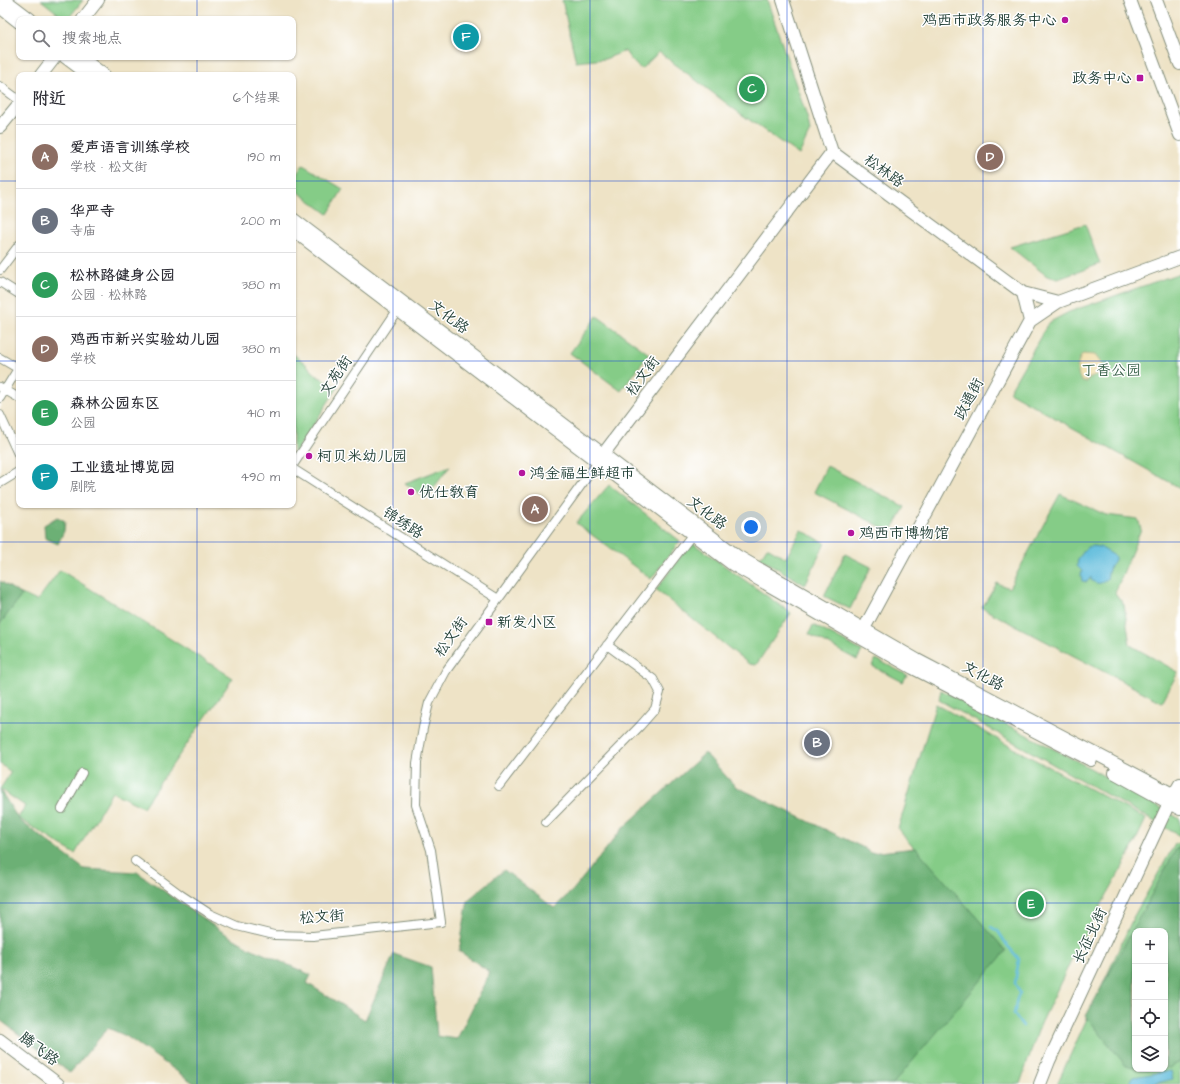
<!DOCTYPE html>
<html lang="zh">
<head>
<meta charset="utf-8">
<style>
  :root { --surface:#fff; --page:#f2f2f3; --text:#2b2b33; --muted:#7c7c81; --line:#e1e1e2; --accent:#111827 }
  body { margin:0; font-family:"Architects Daughter","LXGW WenKai TC",sans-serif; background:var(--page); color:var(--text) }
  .controls { position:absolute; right:12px; bottom:12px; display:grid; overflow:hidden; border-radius:8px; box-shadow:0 1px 3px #0004 }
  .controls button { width:36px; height:36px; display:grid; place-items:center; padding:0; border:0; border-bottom:1px solid var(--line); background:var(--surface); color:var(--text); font:20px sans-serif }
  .you { position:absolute; left:751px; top:527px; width:14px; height:14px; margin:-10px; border:3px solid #fff; border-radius:50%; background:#1a73e8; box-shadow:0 0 0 6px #1a73e833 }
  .badge { display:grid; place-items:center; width:26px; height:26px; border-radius:50%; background:var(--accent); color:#fff; font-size:13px; font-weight:700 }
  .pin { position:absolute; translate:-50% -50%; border:2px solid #fff; box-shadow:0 1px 4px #0006 }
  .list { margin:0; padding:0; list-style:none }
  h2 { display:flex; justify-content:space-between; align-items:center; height:52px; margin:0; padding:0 16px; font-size:17px }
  h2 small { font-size:13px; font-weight:400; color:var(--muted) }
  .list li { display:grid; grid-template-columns:26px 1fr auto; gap:12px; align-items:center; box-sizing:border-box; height:64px; padding:0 16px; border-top:1px solid var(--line) }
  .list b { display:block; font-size:15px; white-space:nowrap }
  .list p { margin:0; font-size:13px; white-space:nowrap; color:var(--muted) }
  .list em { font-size:13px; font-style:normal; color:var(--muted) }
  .icon { flex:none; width:22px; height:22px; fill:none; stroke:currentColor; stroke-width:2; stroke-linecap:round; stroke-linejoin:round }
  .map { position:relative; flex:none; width:1180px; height:1084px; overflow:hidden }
  .search { position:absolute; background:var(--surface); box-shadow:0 1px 3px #0004; left:16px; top:16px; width:280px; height:44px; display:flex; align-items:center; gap:10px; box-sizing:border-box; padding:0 14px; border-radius:8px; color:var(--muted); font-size:15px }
  .panel { position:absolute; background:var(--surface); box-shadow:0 1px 3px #0004; left:16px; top:72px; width:280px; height:436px; border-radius:8px }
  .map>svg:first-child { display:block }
  .green { fill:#85cc87; stroke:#52845e; fill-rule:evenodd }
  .forest { fill:#6cb074; stroke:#467654 }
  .sand { fill:#eeda9e; stroke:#868c69 }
  .water { fill:#5dbbdb; stroke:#3e7c88 }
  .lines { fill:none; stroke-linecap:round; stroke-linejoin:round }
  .stream { stroke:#5dbbdb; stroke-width:2.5 }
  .street-casing { stroke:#86907d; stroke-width:10 }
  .secondary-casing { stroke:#86907d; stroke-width:14 }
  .street { stroke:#fff; stroke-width:8 }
  .secondary { stroke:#fff; stroke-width:12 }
  .grid { fill:none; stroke:#1d4ed8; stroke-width:1; stroke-opacity:0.55 }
  .poi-dot { fill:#b5179e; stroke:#fff; stroke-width:1.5 }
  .labels { text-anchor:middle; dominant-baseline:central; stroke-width:3; stroke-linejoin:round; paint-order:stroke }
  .poi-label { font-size:15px; fill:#1f3d34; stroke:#fff; text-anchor:start }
  .street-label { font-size:15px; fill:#1f3d34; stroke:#fff }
  .park-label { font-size:15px; fill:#386149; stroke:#fff }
</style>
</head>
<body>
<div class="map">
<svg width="1180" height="1084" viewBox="0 0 1180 1084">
  <rect width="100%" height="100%" fill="#fff"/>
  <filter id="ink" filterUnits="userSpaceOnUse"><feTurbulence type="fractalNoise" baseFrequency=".025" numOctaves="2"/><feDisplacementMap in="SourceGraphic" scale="8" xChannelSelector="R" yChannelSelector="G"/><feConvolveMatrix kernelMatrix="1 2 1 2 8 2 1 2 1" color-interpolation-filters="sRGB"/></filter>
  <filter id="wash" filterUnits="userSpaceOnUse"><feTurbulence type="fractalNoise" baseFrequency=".012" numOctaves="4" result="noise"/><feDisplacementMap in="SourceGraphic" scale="16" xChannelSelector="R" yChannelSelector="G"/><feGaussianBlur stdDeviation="0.9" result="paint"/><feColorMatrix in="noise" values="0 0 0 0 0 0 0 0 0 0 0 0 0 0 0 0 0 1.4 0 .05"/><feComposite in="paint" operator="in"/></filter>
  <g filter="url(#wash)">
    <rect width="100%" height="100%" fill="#eee3c6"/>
    <path class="green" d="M41,0h42l-15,19h-3z
      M562,0h205l40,117 3,14 -11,24 -65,-46 -75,-57 -18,17 -10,-9 -6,-9 -20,8 -29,3z
      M303,165l40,24 -15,25 -35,-26v-9z
      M1085,224l15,40 -42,15 -11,-3 -37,-29z
      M1180,273v215l-171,-96 37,-65 4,-5 19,-10z
      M597,316l52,38 -28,37 -51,-38z
      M293,354l13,10 11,12 21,11 -43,66 -2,-1z
      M450,466l-24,32 -21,-15z
      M827,466l78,41 -14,25 -77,-40z
      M609,485l71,56 -29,38 -75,-56z
      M1060,494l46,21 32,4 3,10 -26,64 9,12 6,40 48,27 -16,30 -180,-94 15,-25 12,5z
      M801,530l24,13 -20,42 -45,-27 7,-11 19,11z
      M691,542l100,71 -35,52 -7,-1 -93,-74z
      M845,554l26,13 -21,42 -26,-13z
      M60,570l173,108 -90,129 -31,-15 -37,62 -57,-36 7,-12 -25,-17 11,-17 -11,-8v-154l17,-18 20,9z
      M813,625l49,26 -5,9 -48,-26z
      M876,659l31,16 -4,7 -31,-16z
      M941,690l147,77 92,52v17l-241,-136z
      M936,704l77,44 133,71 -18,38 -54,97 -35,74 -19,56h-134l113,-133 -101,-122z
      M1180,843v241h-123l77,-168 41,-72zM1135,931h30v138h-30z"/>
    <path class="forest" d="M57,517l8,4 -1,10 -6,13 -13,-6 -1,-13z
      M0,581l22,14 -22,29z
      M705,753l30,33 129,62 6,5 46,-5 90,103 -113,133h-698l-69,-48 -18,-8 -38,45 -70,-53v-230l19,30 65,49 53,3 84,59 27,16 63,28 -4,8 58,37 29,-66 37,13 6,69 20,3 33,-67 -31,-21 9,-51 36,-30 50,38 19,-18 50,-62z
      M1180,847v215l-11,6h-4v-137h-30v136l-9,-1 -40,-50 90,-167z"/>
    <path class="sand" d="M1083,354l12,1 10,13v3l-2,2 -15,6 -2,3h-4c-6,-8 -6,-21 1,-28z"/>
    <path class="water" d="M1093,546l7,1 15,9v4l-6,9 -2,10c-5,5 -10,6 -16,1v-3l-4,5 -5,-1 -1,-6 1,-4 -5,-5 1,-7 9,-12z
      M1171,1071l2,8 -20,5h-22l-1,-4 3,-3z"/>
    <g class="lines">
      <path class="stream" d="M991,927l7,4 9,14 12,14 -4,24 5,10c-6,9 -3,12 -6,21l9,12"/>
    </g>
  </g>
  <g filter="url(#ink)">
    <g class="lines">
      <defs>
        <path id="street" d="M0,86l19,14
          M0,270l19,-25
          M0,282l19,12
          M0,358l19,11
          M0,387l19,11
          M0,398l19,-31
          M0,415l19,41
          M293,465l107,-159
          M293,469l205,130
          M0,483l18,-11 1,-1
          M499,786l196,-255
          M62,809l20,-36
          M546,822l94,-96 15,-17 5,-17 -7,-13 -46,-34
          M135,861l46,34 29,19 27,12 37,9 39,1 128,-14 -10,-72 -15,-45 1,-42 6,-35 6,-25 17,-32 152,-209"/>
        <path id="secondary" d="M5,0l25,19
          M783,0l49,152 191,141 7,28
          M1130,0l50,135
          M1156,0l24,64
          M0,7l19,15
          M83,19l15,-19
          M65,57l24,18
          M80,57l24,18
          M41,75l14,-18
          M0,127l19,-23
          M293,219l444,337 180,104 263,138
          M293,230l439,334 181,104 178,92
          M1023,293l35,9
          M598,461l234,-309
          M860,636l170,-315 28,-19 122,-45
          M1115,773l65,36
          M0,1040l58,44
          M1040,1084l9,-23 120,-258 11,-19"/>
      </defs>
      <use href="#street" class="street-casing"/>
      <use href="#secondary" class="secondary-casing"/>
      <use href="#street" class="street"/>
      <use href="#secondary" class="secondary"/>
    </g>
  </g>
  <path class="grid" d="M197,0v19M393,0v1084M590,0v1084M787,0v1084M983,0v1084M197,57v18M0,181h19M293,181h887M0,361h19M293,361h887M197,505v579M0,542h1180M0,723h1180M0,903h1180"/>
  <g class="poi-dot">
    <circle cx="1065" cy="20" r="4"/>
    <rect x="1136" y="74" width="8" height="8" rx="2"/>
    <circle cx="309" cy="456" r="4"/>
    <circle cx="522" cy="473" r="4"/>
    <circle cx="411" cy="492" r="4"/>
    <circle cx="851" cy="533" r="4"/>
    <rect x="485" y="618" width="8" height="8" rx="2"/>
  </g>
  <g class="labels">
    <g class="poi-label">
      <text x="1057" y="20" text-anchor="end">鸡西市政务服务中心</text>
      <text x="1132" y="78" text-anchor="end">政务中心</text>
      <text x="317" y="456">柯贝米幼儿园</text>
      <text x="530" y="473">鸿金福生鲜超市</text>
      <text x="419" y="492">优仕教育</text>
      <text x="859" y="533">鸡西市博物馆</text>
      <text x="497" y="622">新发小区</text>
    </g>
    <g class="street-label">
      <text transform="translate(884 171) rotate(36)">松林路</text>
      <text transform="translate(449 317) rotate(37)">文化路</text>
      <text transform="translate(336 376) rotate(-56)">文苑街</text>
      <text transform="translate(643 376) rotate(-53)">松文街</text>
      <text transform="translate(969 399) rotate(-62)">政通街</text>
      <text transform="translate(707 513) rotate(37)">文化路</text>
      <text transform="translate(403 523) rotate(33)">锦绣路</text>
      <text transform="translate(451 637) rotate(-54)">松文街</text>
      <text transform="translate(983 676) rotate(28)">文化路</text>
      <text transform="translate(322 917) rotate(-4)">松文街</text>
      <text transform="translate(1090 936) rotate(-65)">长征北街</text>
      <text transform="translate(39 1049) rotate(37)">腾飞路</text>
    </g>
    <g class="park-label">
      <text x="1111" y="370">丁香公园</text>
    </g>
  </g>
</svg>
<div class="controls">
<button>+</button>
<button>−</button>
<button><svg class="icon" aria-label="locate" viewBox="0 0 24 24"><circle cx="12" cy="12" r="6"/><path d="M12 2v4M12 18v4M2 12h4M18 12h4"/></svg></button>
<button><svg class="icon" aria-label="layers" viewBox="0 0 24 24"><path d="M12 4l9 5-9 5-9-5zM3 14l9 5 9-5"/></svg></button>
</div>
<div class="you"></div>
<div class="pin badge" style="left:535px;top:509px;background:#8d6e63">A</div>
<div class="pin badge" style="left:817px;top:743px;background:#6b7280">B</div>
<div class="pin badge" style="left:752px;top:89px;background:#2e9e5b">C</div>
<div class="pin badge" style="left:990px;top:157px;background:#8d6e63">D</div>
<div class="pin badge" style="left:1031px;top:904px;background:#2e9e5b">E</div>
<div class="pin badge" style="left:466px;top:37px;background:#0f9aa8">F</div>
<div class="search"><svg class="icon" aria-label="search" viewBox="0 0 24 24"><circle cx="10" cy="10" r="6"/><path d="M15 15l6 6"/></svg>搜索地点</div>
<section class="panel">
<h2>附近<small>6个结果</small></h2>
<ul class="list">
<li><span class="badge" style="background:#8d6e63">A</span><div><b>爱声语言训练学校</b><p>学校 · 松文街</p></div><em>190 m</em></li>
<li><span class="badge" style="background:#6b7280">B</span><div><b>华严寺</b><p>寺庙</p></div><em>200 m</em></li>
<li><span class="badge" style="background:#2e9e5b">C</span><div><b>松林路健身公园</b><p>公园 · 松林路</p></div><em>380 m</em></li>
<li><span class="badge" style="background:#8d6e63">D</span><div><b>鸡西市新兴实验幼儿园</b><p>学校</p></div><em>380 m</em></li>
<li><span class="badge" style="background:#2e9e5b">E</span><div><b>森林公园东区</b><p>公园</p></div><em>410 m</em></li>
<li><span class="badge" style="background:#0f9aa8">F</span><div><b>工业遗址博览园</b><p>剧院</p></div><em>490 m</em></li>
</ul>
</section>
</div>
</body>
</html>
